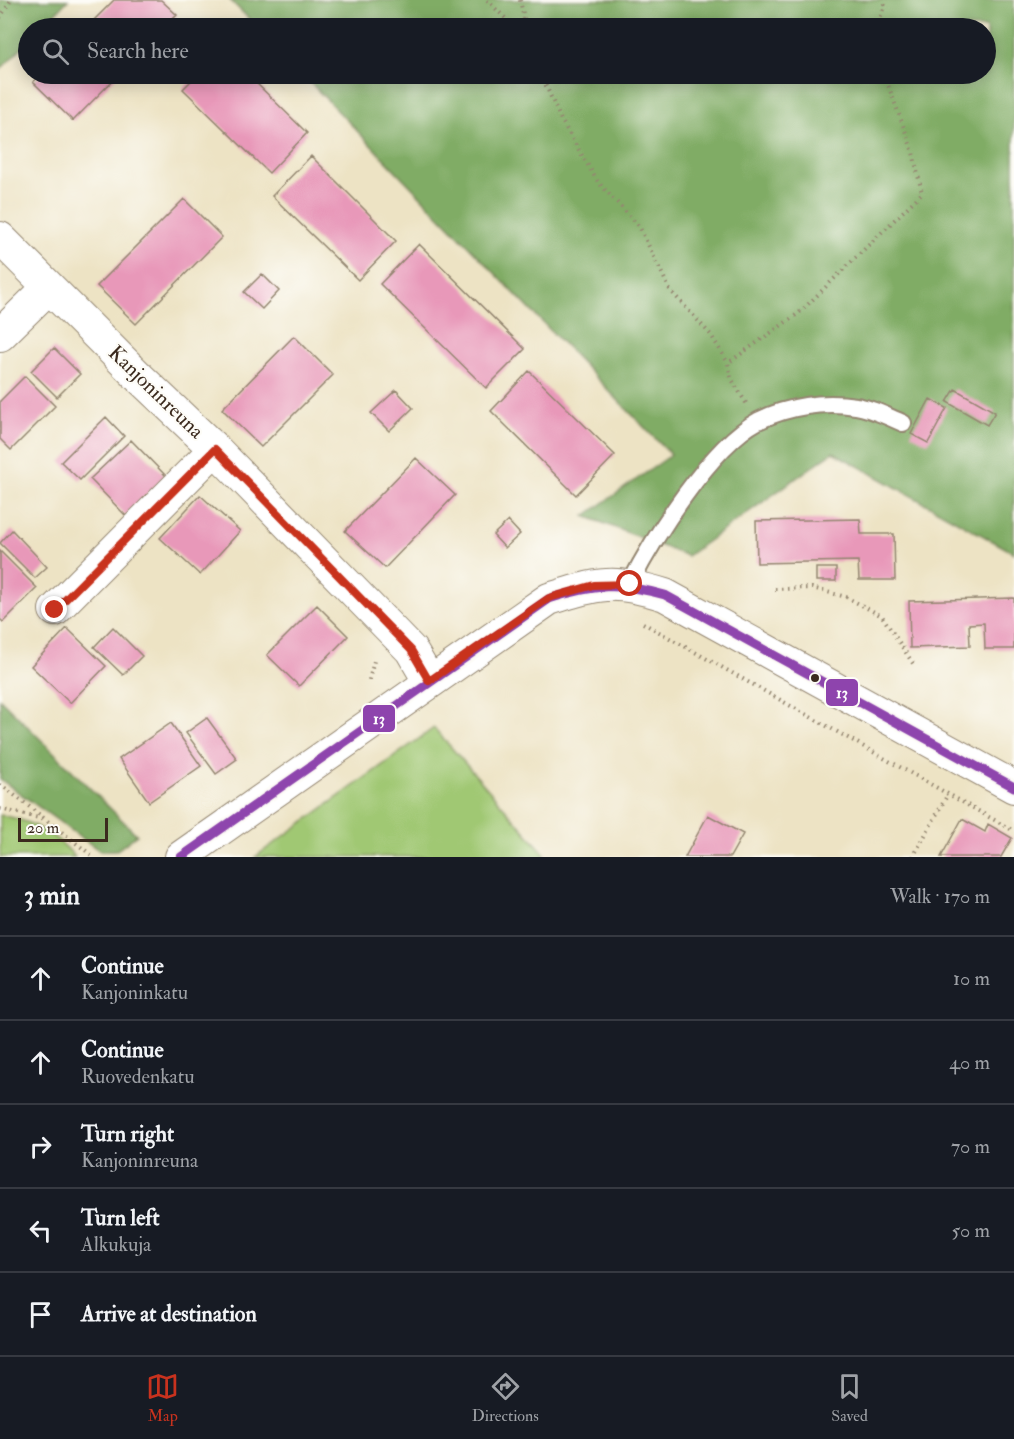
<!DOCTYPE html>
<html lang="en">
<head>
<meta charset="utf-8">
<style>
  :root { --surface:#171b24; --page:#20242c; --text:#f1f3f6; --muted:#9ea1a6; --line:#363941; --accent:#c8321e }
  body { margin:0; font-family:"IM FELL Double Pica",serif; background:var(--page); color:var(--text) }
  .scale { position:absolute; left:18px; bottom:15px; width:90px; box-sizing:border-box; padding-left:6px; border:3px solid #3b2a1e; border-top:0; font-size:16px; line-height:21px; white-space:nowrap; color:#3b2a1e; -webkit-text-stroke:4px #fdfcf7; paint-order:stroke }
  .stop { position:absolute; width:18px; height:18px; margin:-14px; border:4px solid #c8321e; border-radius:50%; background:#fff }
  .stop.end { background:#c8321e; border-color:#fff; box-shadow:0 2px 6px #0008 }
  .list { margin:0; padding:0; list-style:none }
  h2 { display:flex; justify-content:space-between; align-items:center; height:78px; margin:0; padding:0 24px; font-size:26px }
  h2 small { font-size:20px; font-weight:400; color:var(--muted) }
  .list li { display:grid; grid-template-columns:39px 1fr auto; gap:18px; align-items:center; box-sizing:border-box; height:84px; padding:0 24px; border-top:2px solid var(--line) }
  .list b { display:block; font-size:22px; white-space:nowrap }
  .list p { margin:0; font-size:20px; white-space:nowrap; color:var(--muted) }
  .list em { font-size:20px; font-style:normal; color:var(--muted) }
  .icon { flex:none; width:33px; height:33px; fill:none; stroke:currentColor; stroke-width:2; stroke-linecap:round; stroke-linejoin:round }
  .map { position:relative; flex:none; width:1014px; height:857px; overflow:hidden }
  .search { position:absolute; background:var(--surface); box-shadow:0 3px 15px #0003; left:18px; right:18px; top:18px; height:66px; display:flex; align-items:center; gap:15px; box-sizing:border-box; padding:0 21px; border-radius:33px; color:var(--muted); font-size:22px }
  .sheet { height:498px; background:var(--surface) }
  nav { display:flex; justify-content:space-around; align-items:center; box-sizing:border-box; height:84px; border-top:2px solid var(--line); background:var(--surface); font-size:16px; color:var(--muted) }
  nav a { display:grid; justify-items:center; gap:3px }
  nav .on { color:var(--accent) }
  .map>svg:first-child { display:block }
  .green { fill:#a0c873; stroke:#6e7948; stroke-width:1.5 }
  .forest { fill:#80ac65; stroke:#5e6b42; stroke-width:1.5 }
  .building { fill:#e898b9 }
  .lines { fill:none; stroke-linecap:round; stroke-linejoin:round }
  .lane-casing { stroke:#948671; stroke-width:20 }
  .street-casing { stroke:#948671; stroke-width:34 }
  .path { stroke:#948671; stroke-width:4; stroke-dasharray:1.5 4.5; stroke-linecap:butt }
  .lane { stroke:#fff; stroke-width:16 }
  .street { stroke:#fff; stroke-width:32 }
  .bus-1-casing { stroke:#fdfcf7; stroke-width:14 }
  .bus-1 { stroke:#8e44ad; stroke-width:9 }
  .route { stroke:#c8321e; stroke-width:8 }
  .bus-dot { fill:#3b2a1e; stroke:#fdfcf7; stroke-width:2 }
  .labels { text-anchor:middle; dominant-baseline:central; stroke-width:4.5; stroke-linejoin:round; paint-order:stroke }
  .street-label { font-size:21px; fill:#3b2a1e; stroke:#fdfcf7 }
  .line-badge { stroke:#fdfcf7; stroke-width:2 }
  .badge-label { font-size:16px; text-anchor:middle; font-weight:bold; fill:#fff }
</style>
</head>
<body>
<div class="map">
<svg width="1014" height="857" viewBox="0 0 1014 857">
  <rect width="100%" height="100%" fill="#fdfcf7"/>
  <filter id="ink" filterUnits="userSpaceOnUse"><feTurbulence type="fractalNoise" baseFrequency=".0167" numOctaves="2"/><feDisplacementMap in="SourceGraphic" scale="12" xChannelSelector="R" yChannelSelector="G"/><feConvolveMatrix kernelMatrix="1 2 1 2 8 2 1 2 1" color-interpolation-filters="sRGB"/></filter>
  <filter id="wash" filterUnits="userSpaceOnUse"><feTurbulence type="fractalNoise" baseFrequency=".008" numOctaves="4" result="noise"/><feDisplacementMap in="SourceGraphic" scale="24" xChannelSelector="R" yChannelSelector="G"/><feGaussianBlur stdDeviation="1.35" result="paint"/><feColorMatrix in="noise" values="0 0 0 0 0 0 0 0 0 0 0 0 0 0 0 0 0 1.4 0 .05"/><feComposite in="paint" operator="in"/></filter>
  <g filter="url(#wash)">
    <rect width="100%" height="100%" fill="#ede3c4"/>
    <path class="green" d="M434,728l111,126 -1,3h-289z
      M0,815c30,5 56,19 75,42h-75z"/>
    <path class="forest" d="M0,0h68l-27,28h-13v13l-28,29z
      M230,0h784v553l-181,-101 -146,104 -102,-40 86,-61 -369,-381h684v-46h-728z
      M0,699l137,136 -20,15 -17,1 -100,-72z"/>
    <g id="blocks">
      <path class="building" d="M114,0h47l16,15 -13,13h-78z
        M42,74h77l-46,47 -40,-39z
        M198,74h49l60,59 -38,40 -86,-84z
        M311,156l85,85 -38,39 -86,-84z
        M184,199l38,38 -86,87 -39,-38z
        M419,244l106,105 -39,39 -106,-104z
        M262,274l17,17 -17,18 -18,-17z
        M294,336l39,39 -72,72 -39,-38z
        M54,348l26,26 -23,23 -26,-26z
        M529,371l86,84 -39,40 -85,-84z
        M25,376l30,30 -44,44 -11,-11v-38z
        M955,389l40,23 -8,13 -40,-23z
        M396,390l17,18 -24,23 -18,-18z
        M930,399l17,9 -19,35 -17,-9z
        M106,417l18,19 -44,44 -19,-18z
        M131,440l35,36 -40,40 -36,-37z
        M416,458l39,37 -70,73 -40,-37z
        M200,495l40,36 -40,44 -40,-37z
        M860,519l1,15h33l1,46h-36l-1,-19 -101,2 -1,-42z
        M508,521l12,13 -15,14 -12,-13z
        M12,530l35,37 -12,11 -35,-35z
        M0,551l37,37 -34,34 -3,-3z
        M816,568h20v13h-20z
        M1014,598v51h-29l-1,-26 -15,1 1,22 -60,2 -1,-47z
        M317,605l31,31 -49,50 -32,-31z
        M113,627l29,29 -19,19 -29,-28z
        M67,628l39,38 -36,37 -39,-37z
        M207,718l30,41 -21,15 -30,-41z
        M171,723l30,43 -52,36 -30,-43z
        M708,815l35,19 -13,23h-45z
        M962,819l23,13 3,-8 24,14 -11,19h-60z"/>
    </g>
  </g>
  <g filter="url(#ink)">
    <use href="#blocks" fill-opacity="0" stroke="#948671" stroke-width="1.5"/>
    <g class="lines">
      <defs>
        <path id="lane" d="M630,584c24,-47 81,-138 128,-163 30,-15 65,-20 98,-15 16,2 32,11 47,17"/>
        <path id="street" d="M0,238l140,140 75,71 196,201 18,31
          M0,335l49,-48
          M55,610l160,-161
          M181,857l368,-258c51,-16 64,-20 116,-4l349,192"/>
      </defs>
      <use href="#lane" class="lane-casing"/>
      <use href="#street" class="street-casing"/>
      <path class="path" d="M487,0l28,28
        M520,0l6,28
        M0,18l11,-18
        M877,28l9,-28
        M541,74l20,46 37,62 41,44 31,64 41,45 17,28
        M746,403l-15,-25 -3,-15 71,-50 123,-120 -9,-41 -29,-78
        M775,589l37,-1 34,9 36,19 32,49
        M643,623l371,208
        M369,680l6,-23
        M0,784l94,73
        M0,809l43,10
        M913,857l35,-63"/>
      <use href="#lane" class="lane"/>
      <use href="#street" class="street"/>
      <defs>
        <path id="bus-1" d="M181,857l368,-258c45,-14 70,-17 116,-4l349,192"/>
      </defs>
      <use href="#bus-1" class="bus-1-casing"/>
      <use href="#bus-1" class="bus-1"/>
    </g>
  </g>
  <g class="lines" filter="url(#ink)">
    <path class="route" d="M55,610l160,-161 196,201 18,31 120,-83 45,-13 36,-1"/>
  </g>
  <circle class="bus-dot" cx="815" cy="678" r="5"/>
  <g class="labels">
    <g class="street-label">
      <text transform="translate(156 392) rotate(44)">Kanjoninreuna</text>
    </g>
  </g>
  <g class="line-badge">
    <rect x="825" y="678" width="34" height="29" rx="6" fill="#8e44ad"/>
    <rect x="362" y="704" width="34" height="29" rx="6" fill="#8e44ad"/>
  </g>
  <g class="badge-label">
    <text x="842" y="698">13</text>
    <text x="379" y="724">13</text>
  </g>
</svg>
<div class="scale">20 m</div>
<div class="stop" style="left:630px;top:584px"></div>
<div class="stop end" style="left:55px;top:610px"></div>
<div class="search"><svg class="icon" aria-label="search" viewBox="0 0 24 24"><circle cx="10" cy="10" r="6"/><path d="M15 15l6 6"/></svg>Search here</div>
</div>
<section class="sheet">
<h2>3 min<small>Walk · 170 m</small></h2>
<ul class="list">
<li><svg class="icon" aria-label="ahead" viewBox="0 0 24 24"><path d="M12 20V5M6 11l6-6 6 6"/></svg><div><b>Continue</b><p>Kanjoninkatu</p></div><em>10 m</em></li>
<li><svg class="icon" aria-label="ahead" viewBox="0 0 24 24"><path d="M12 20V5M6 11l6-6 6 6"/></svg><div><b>Continue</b><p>Ruovedenkatu</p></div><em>40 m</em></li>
<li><svg class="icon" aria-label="right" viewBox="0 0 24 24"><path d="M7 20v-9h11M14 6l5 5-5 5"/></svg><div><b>Turn right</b><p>Kanjoninreuna</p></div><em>70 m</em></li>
<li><svg class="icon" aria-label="left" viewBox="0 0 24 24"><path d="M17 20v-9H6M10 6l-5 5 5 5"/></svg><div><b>Turn left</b><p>Alkukuja</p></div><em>50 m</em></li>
<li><svg class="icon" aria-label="arrive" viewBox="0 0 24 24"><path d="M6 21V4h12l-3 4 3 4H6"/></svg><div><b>Arrive at destination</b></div></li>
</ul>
</section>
<nav>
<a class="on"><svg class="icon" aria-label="map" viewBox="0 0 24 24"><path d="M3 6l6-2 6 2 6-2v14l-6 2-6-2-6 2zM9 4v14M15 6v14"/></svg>Map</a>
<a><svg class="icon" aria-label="directions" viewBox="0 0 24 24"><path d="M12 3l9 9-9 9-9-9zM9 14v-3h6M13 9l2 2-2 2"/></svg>Directions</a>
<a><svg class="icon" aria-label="saved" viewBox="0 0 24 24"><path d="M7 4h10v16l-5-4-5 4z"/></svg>Saved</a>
</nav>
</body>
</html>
